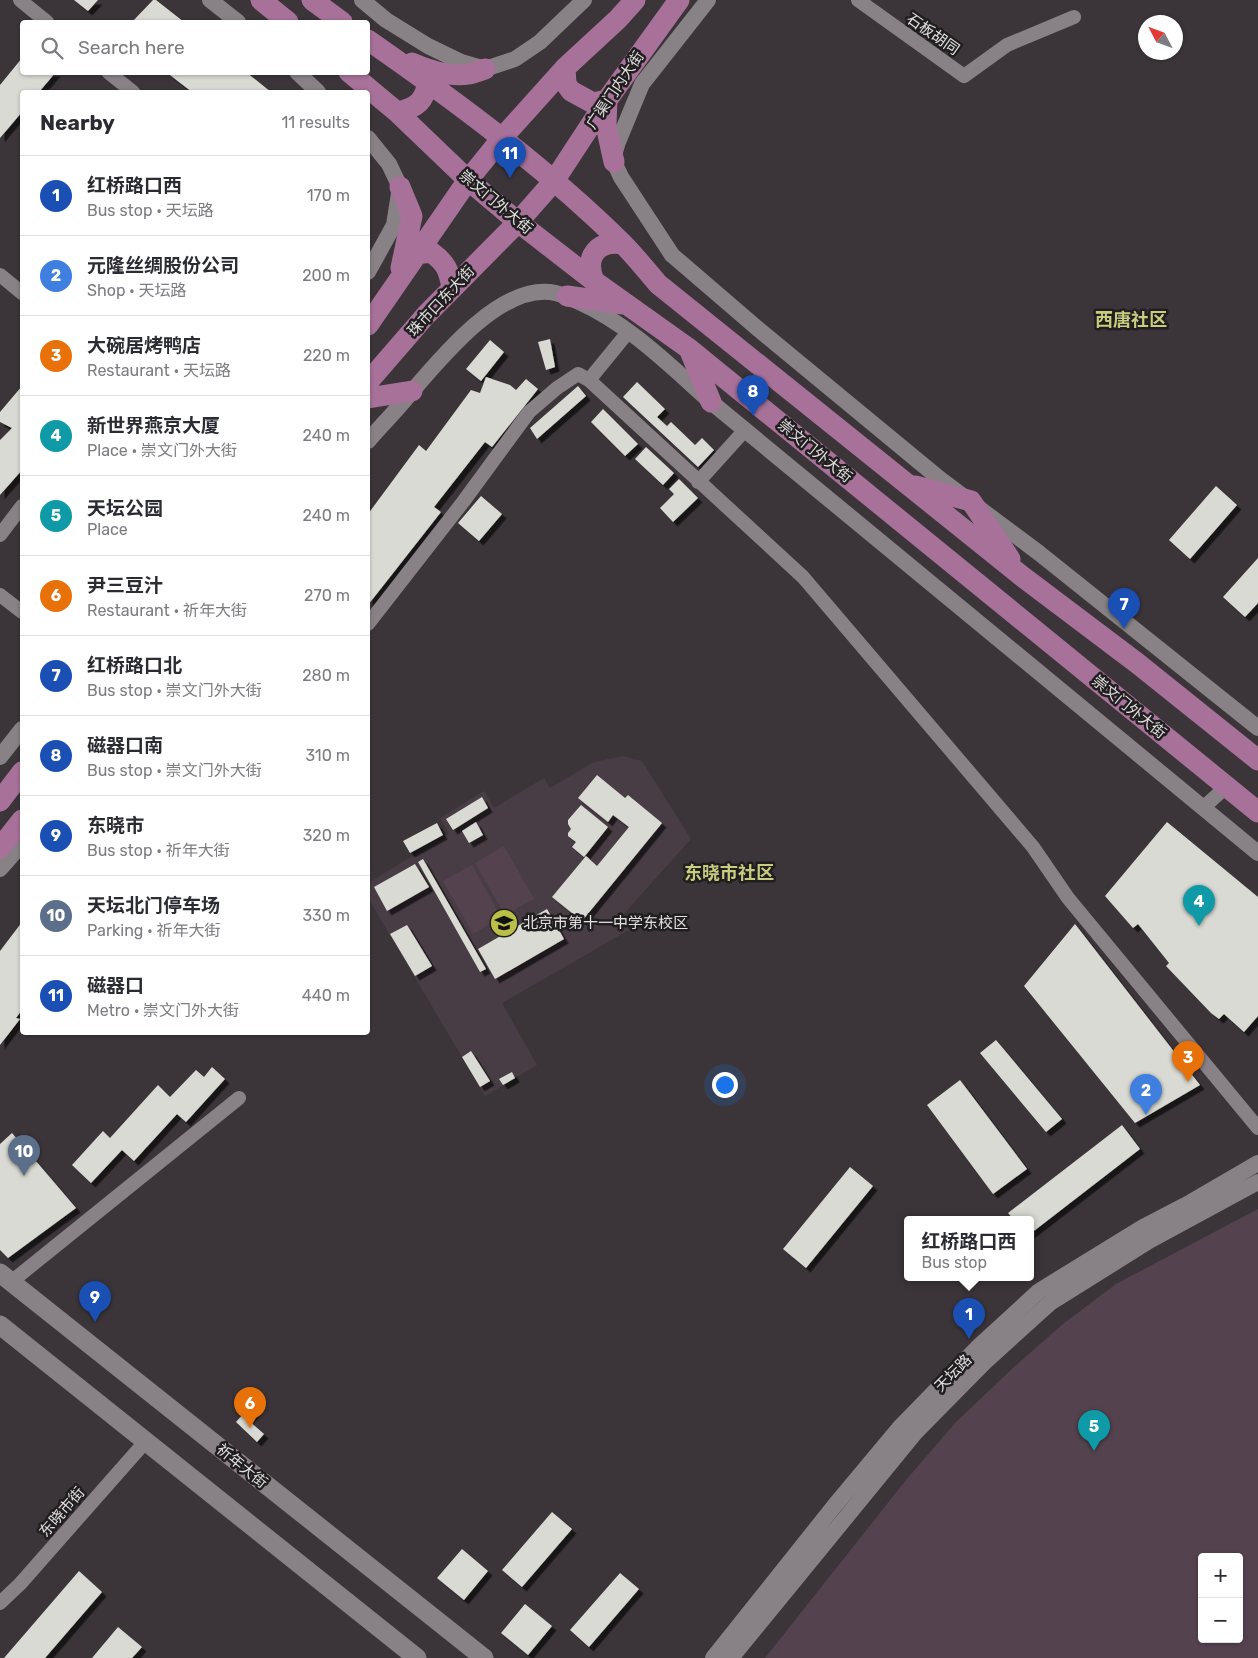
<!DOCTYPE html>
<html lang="en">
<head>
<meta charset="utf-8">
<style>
  :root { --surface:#fff; --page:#f2f2f3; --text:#2b2b33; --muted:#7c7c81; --line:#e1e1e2; --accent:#ea580c }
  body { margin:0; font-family:Rubik,"Noto Sans SC",sans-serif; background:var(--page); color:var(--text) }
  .controls { position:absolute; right:15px; bottom:15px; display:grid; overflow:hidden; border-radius:5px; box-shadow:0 1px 4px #0004 }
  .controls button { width:45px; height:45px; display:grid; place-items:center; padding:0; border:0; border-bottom:1px solid var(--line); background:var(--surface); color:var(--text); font:25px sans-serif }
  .compass { position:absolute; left:1138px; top:15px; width:45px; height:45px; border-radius:50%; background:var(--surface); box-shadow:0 1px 4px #0004; rotate:311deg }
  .you { position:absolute; left:724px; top:1084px; width:18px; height:18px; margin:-12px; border:4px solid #fff; border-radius:50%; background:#1a73e8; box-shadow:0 0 0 8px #1a73e833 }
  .badge { display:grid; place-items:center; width:32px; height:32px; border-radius:50%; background:var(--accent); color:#fff; font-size:16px; font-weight:700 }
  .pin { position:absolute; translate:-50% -41px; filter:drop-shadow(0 1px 2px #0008) }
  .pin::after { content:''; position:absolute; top:26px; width:18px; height:15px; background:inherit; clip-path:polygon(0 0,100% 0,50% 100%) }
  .popup { position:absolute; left:904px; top:1216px; width:130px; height:65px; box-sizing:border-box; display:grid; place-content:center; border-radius:5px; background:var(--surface); filter:drop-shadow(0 1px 4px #0005); font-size:16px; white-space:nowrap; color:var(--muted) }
  .popup b { font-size:19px; color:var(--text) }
  .popup::after { content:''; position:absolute; left:50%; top:100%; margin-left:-10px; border:10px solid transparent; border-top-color:var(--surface) }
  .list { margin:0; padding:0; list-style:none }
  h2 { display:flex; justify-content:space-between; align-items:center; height:65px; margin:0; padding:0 20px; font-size:21px }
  h2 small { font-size:16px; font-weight:400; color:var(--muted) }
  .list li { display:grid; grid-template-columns:32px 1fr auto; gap:15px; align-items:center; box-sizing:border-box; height:80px; padding:0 20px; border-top:1px solid var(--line) }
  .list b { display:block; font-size:19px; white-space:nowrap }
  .list p { margin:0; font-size:16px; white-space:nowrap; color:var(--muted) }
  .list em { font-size:16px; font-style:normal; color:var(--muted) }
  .icon { flex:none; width:28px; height:28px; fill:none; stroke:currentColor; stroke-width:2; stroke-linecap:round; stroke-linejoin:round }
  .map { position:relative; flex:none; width:1258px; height:1658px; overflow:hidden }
  .search { position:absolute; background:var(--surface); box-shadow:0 1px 4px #0004; left:20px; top:20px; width:350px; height:55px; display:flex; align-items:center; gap:12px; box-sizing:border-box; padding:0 18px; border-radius:5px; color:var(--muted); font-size:19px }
  .panel { position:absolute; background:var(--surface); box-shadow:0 1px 4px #0004; left:20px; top:90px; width:350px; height:945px; border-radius:5px }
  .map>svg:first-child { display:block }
  .built { fill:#483d44 }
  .green { fill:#55424f; fill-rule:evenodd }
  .building { fill:#d9dad3; filter:url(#shadow) }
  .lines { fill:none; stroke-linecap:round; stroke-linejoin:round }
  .minor { stroke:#888286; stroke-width:14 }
  .tertiary { stroke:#888286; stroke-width:16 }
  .secondary { stroke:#888286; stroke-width:19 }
  .primary { stroke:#a87199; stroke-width:21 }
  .labels { text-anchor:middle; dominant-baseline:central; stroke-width:5; stroke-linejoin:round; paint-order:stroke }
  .street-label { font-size:15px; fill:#e3e0e2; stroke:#201e1f }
  .poi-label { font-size:15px; fill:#e3e0e2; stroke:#201e1f; text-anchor:start }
  .quarter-label { font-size:18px; font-weight:bold; fill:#c7cc7f; stroke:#201e1f }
</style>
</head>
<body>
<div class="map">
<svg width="1258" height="1658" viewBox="0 0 1258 1658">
  <defs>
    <filter id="shadow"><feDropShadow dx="4.5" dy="4.5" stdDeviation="0" flood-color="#0009"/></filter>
  </defs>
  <rect width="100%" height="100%" fill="#3b3539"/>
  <path class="built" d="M623,756l19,5 49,78 -69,77 7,14 -127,73 35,62 -52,31 -117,-198v-15l81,-49 -9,-16 44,-27 10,17 50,-30 6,10 44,-26z"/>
  <path class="green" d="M504,846l30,53 -29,16 -30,-52z
    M472,865l29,52 -28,17 -30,-53z
    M1258,1209v449h-493l141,-178 50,-58 58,-55 49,-43 53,-40zM1202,1557h37v82h-37z"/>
  <path class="building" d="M74,0h24l-10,11z
    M153,0h3l28,22h-52z
    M22,58v14h34l-17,20h-17v20l-22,26v-53z
    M166,72h80l25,20h-79z
    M550,339l5,28 -9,3 -8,-28z
    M490,340l14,12 -23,29 -15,-12z
    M486,377l24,8 6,5 10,-11 12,10 -46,58 -7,-5 -51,65 7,5 -73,93v-91l51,-69 7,6 45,-61 9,3z
    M637,382l28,27 -8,8 10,9 4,-4 24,23 7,-7 12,12 -16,17 -75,-70z
    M22,386v84l-22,25v-55l12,-12 -12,-6v-10z
    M578,386l8,10 -49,43 -7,-11z
    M603,409l35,35 -13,12 -34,-34z
    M646,447l28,26 -11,12 -28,-26z
    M679,479l19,19 -25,24 -13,-14 14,-14 -5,-5z
    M1216,486l21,19 -47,54 -21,-19z
    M481,496l21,18 -23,27 -21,-18z
    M1258,558v45l-13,14 -22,-20z
    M597,775l28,23 3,-3 34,28 -80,98 -30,-24 34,-41 11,10 32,-39 -16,-12 -5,7 -30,-24z
    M482,797l6,11 -35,22 -7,-11z
    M581,805l27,22 -24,30 -12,-10 4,-5 -8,-6v-3l3,-4 -3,-5v-4z
    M476,822l7,13 -14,8 -7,-12z
    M1167,822l91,75v119l-14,16 -20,-18 -5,5 -8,-6 -45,-47 3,-3 -31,-39 -5,4 -28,-32z
    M437,823l6,12 -33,18 -7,-12z
    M423,859l63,110 -6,3 -62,-110z
    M415,864l14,23 -42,24 -13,-24z
    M547,909l17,30 -69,40 -17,-30z
    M22,922v88l-6,8 4,1 -20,26v-94z
    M1075,924l125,161 -65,38 -111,-137z
    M407,925l25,41 -17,10 -25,-42z
    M996,1040l66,79 -16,13 -66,-79z
    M471,1051l19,30 -10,6 -18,-30z
    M212,1067l13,12 -39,43 -9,-8 -43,47 -12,-11 -31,33 -19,-18 31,-34 7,7 48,-53 12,12 26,-27 8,7z
    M512,1072l3,6 -12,7 -4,-6z
    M960,1080l67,89 -34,25 -66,-89z
    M1122,1125l18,24 -110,85v-14h-16l-6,-7z
    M12,1133l64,75 -68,50 -8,-8v-106z
    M850,1167l23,19 -67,82 -23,-19z
    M251,1405l6,5 -9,10 16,14 -7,8 -21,-20z
    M552,1512l20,17 -50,58 -20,-17z
    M462,1549l26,22 -24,29 -27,-22z
    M79,1571l23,21 -57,66h-41z
    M620,1573l19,16 -50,58 -19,-17z
    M525,1604l27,22 -24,29 -27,-22z
    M118,1627l24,20 -10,11h-40z"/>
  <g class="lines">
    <path class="minor" d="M20,0l27,22
      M858,0l106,76 43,-31 67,-28
      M108,72l25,20
      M0,275l22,18
      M629,331l-40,49 214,197 230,270 35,51 190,230
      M698,482l47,-52
      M0,535l22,-29
      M0,595l22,17
      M368,624l95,-122 66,-90 28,-24 21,-14 11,6
      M1204,807l23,-21
      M11,1282l228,-184
      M0,1603l20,-19 126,-143"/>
    <path class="tertiary" d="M210,0l28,22
      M362,0l24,20 42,26 33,16 24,7 30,-10 25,-17 44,-42
      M708,0l-66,84 -24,58 -4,13v7l7,15 51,78 85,73 183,151 99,74 219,175
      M297,72l21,20
      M368,138l21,26 11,23 -6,38 -26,47
      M368,441c11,-13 24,-26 35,-39 32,-37 93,-116 147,-110 10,1 20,6 29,10 51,23 90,63 132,100l547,451
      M0,757l22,-28
      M0,869l22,-25
      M713,1658l122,-153 66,-79 76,-78 62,-57 104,-64 48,-25 67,-39
      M731,1658l184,-225 71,-72 64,-58 99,-62 109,-59"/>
    <path class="secondary" d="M0,1273l484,385
      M0,1325l417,333"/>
    <path class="primary" d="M261,0l27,22
      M312,0l30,22
      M368,40c89,62 177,127 255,204 12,12 23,26 35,40l365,293 114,86 121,97
      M412,63c16,7 39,14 57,11 5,-1 10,-3 16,-5
      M565,68l1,16 5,7 22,12 14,-3 -1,25 8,37
      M349,72l48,40 71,68 50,42 76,59 94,67 570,464
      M397,112c20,-4 28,-11 31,-31
      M400,187l12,29 -11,52
      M416,254l15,-2c15,11 18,18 21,36
      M594,281c-10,-24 3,-41 29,-37
      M567,296l56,8
      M368,325l100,-145 34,-42 63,-70 53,-49 17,-19
      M690,351l21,51
      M368,382l58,-67 92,-93 36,-41 53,-81 72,-100
      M368,398l44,-7
      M915,486l56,15 39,58
      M0,801l22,-29
      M0,848l22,-28"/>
  </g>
  <defs>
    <symbol id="school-disc" viewBox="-11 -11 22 22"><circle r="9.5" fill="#bac045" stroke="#201e1f"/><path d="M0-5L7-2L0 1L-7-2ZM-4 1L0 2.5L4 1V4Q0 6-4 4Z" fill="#111"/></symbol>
  </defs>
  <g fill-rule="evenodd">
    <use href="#school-disc" x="488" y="907" width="32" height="32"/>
  </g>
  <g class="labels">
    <g class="street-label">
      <text transform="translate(933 34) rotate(35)">石板胡同</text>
      <text transform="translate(615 90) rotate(-56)">广渠门内大街</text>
      <text transform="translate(496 202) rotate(40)">崇文门外大街</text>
      <text transform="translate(441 301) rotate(-47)">珠市口东大街</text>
      <text transform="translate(815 451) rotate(39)">崇文门外大街</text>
      <text transform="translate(1129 707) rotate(39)">崇文门外大街</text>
      <text transform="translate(953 1373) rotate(-45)">天坛路</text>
      <text transform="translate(242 1466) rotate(39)">祈年大街</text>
      <text transform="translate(62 1512) rotate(-49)">东晓市街</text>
    </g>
    <g class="poi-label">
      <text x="523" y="923">北京市第十一中学东校区</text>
    </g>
    <g class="quarter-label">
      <text x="1131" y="320">西唐社区</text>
      <text x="729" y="873">东晓市社区</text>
    </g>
  </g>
</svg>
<div class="controls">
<button>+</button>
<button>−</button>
</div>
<svg class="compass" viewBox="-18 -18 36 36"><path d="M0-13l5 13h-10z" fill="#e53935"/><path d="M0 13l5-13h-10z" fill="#7c7c81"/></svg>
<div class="you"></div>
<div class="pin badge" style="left:969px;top:1339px;background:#1a4fb4">1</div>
<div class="popup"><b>红桥路口西</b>Bus stop</div>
<div class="pin badge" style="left:1146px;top:1115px;background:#3f7fe0">2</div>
<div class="pin badge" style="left:1188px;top:1082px;background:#e8710a">3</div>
<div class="pin badge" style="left:1199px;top:926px;background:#0f9aa8">4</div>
<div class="pin badge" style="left:1094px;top:1451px;background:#0f9aa8">5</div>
<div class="pin badge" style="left:250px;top:1428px;background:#e8710a">6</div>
<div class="pin badge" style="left:1124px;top:629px;background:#1a4fb4">7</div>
<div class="pin badge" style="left:753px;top:416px;background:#1a4fb4">8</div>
<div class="pin badge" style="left:95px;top:1322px;background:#1a4fb4">9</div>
<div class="pin badge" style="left:24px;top:1176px;background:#5c6f8a">10</div>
<div class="pin badge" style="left:510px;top:178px;background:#1a4fb4">11</div>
<div class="search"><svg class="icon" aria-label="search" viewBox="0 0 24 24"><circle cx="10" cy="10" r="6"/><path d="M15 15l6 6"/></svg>Search here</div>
<section class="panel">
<h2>Nearby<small>11 results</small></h2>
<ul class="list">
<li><span class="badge" style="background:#1a4fb4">1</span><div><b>红桥路口西</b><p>Bus stop · 天坛路</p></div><em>170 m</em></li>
<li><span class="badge" style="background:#3f7fe0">2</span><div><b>元隆丝绸股份公司</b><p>Shop · 天坛路</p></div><em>200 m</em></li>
<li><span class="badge" style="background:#e8710a">3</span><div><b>大碗居烤鸭店</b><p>Restaurant · 天坛路</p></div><em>220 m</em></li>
<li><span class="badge" style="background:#0f9aa8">4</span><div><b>新世界燕京大厦</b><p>Place · 崇文门外大街</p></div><em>240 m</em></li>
<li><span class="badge" style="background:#0f9aa8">5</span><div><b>天坛公园</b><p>Place</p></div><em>240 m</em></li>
<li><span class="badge" style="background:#e8710a">6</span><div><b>尹三豆汁</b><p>Restaurant · 祈年大街</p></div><em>270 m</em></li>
<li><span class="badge" style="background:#1a4fb4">7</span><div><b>红桥路口北</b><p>Bus stop · 崇文门外大街</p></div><em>280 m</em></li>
<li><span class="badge" style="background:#1a4fb4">8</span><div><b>磁器口南</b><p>Bus stop · 崇文门外大街</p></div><em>310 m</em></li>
<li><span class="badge" style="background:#1a4fb4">9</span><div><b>东晓市</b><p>Bus stop · 祈年大街</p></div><em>320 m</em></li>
<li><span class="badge" style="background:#5c6f8a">10</span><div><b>天坛北门停车场</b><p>Parking · 祈年大街</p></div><em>330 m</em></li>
<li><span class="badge" style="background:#1a4fb4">11</span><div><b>磁器口</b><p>Metro · 崇文门外大街</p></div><em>440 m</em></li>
</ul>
</section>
</div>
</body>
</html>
